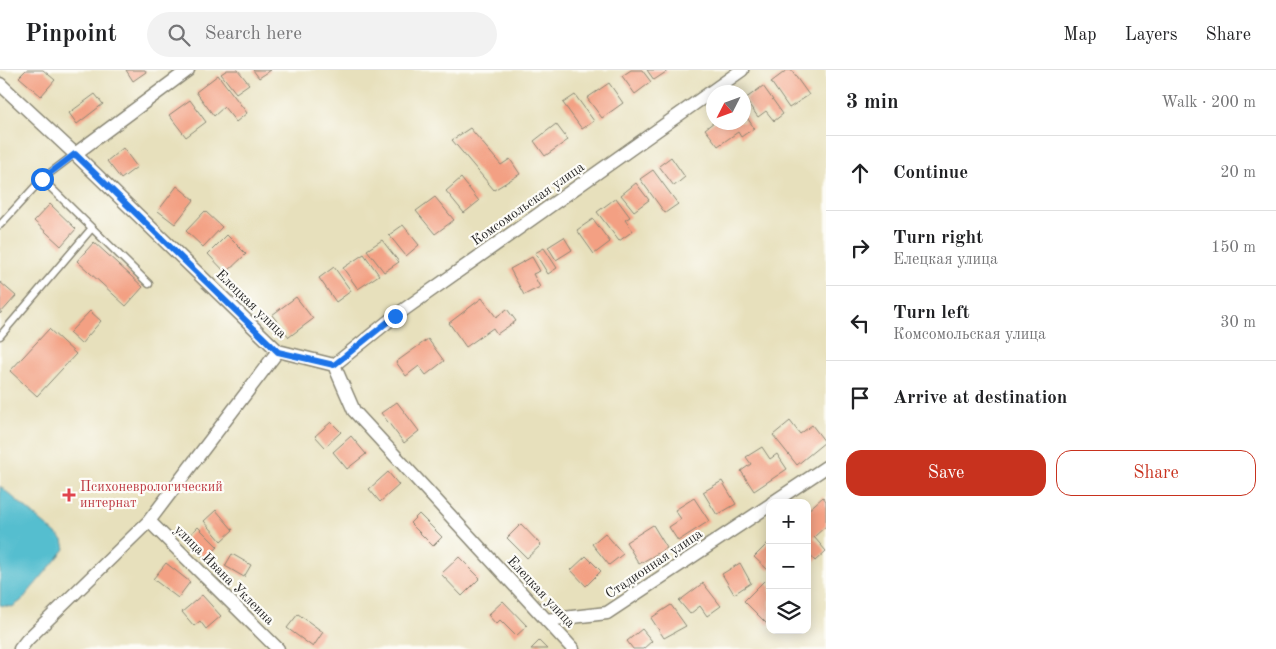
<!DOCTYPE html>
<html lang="en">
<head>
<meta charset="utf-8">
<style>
  :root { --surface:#fff; --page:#f2f2f2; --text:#202124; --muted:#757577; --line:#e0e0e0; --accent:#c8321e }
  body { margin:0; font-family:"Old Standard TT",serif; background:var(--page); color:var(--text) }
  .controls { position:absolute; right:15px; bottom:15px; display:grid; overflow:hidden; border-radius:10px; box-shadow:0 2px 12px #0003 }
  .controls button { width:45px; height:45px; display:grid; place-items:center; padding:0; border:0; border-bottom:1px solid var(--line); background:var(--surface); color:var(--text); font:25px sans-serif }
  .compass { position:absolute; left:706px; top:15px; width:45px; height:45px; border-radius:50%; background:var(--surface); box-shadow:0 2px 12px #0003; rotate:228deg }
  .stop { position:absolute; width:15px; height:15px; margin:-11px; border:4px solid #1a73e8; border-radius:50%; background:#fff }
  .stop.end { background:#1a73e8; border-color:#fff; box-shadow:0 1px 5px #0008 }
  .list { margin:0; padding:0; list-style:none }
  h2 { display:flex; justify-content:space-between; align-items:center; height:65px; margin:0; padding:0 20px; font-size:21px }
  h2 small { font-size:16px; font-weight:400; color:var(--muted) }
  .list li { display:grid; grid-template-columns:32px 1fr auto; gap:15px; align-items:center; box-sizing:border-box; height:75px; padding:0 20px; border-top:1px solid var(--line) }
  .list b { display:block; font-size:19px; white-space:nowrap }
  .list p { margin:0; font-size:16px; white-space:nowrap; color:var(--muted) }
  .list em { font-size:16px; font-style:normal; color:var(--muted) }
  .actions { display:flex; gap:10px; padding:15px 20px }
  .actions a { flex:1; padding:11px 0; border:1px solid var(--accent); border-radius:15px; text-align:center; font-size:18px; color:var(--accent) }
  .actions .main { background:var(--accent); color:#fff }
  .icon { flex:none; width:28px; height:28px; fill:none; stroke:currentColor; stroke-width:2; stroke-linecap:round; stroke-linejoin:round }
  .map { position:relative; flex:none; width:826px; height:579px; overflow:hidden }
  header { display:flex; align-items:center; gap:30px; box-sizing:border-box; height:70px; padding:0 25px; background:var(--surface); border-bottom:1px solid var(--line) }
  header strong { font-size:24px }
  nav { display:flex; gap:28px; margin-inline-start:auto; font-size:18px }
  .search { width:350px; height:45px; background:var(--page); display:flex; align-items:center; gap:12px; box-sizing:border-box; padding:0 18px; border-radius:28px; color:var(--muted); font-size:19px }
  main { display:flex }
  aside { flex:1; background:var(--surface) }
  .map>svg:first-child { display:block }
  .water { fill:#54becf; stroke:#40747d }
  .building { fill:#f3a083 }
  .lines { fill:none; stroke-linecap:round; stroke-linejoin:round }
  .lane-casing { stroke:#898674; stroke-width:9 }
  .street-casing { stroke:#898674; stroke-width:15 }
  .lane { stroke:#fff; stroke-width:6 }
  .street { stroke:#fff; stroke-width:12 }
  .route { stroke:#1a73e8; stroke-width:6 }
  .health-dot { fill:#e0444e; stroke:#fdfcf7; stroke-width:2 }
  .labels { text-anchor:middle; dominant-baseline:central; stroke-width:4.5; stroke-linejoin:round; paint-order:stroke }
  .street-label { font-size:14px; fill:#2b2b2b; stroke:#fdfcf7 }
  .health-label { font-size:14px; fill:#be3a42; stroke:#fdfcf7; text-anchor:start }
</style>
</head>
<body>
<header>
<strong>Pinpoint</strong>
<div class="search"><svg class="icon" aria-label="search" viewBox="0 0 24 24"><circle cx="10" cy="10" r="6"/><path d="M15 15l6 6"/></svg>Search here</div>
<nav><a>Map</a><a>Layers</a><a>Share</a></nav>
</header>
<main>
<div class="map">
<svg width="826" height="579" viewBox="0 0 826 579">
  <rect width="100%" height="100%" fill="#fdfcf7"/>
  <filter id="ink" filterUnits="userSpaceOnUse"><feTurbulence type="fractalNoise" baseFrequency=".02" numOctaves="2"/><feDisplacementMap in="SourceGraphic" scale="10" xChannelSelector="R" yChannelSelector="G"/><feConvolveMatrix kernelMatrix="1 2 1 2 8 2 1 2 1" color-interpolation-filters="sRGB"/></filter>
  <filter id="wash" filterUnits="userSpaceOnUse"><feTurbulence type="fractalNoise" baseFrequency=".0096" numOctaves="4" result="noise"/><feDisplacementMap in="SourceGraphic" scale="20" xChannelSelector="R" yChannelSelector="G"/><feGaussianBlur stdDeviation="1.12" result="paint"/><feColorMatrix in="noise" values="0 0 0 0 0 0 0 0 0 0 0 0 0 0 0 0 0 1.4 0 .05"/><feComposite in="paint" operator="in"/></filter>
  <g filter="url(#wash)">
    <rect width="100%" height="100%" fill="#e7e0bc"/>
    <path class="water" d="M0,416l63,54 2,9 -44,52 -9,6 -12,-2z"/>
    <g id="blocks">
      <path class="building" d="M26,0h17l12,10 -14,16 -22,-19z
        M126,0h19l1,2 -13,9z
        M227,0h11l11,14 -13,9 -15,-19z
        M253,0h18l-12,8z
        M631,0h11l9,12 -16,12 -13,-18z
        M647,0h22l-15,10z
        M787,0h4l18,25 -20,13 -18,-26z
        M218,5l29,38 -11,9 -12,-15 -10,9 -18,-24z
        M609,13l14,20 -21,15 -15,-20z
        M763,16l20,28 -9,7 -8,-10 -8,6 -13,-18z
        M95,24l8,10 -26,20 -8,-11z
        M575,25l19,26 -12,8 -19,-26z
        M190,30l16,22 -20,15 -17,-22z
        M744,43l10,15 -13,9 -3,-5 -20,14 -13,-17 9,-7h30z
        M556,54l12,16 -23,16 -11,-15z
        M470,58l31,37 9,-6 10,15 -26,16 -42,-50z
        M123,78l14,19 -16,12 -14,-18z
        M671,87l14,20 -11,9 -15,-20z
        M653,100l25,34 -13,9 -25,-34z
        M461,108l18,23 -15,12 -18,-22z
        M636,113l13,17 -15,11 -13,-16z
        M177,116l17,14 -19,24 -17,-13z
        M435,127l19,23 -19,14 -19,-23z
        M616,128l14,19 -5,3 8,11 -14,10 -22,-29z
        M50,134l26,25 -15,17 -27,-25z
        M205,141l17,16 -19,20 -17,-16z
        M593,149l17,23 -16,12 -17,-24z
        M403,155l16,20 -13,11 -17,-21z
        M227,165l19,19 -20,19 -18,-19z
        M564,167l8,13 -16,10 -8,-13z
        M382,170l17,22 -15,10 -17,-22z
        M94,172l49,45 -17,19 -49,-45z
        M544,178l13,20 -9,6 -13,-21z
        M364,184l15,21 -21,14 -15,-21z
        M532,187l8,14 -7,3 7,13 -16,8 -14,-26z
        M334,197l17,24 -15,11 -17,-24z
        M0,212l16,14 -16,18z
        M296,227l17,22 -24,18 -17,-22z
        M482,228l14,19 11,-8 9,12 -19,13 -4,-6 -27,19 -17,-24z
        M90,241l11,10 -20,23 -12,-11z
        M49,259l27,25 -39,42 -27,-25z
        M428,269l16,22 -18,14 -7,-9 -13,10 -10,-14z
        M397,332l22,29 -15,12 -23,-30z
        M790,351l10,13 12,-9 13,17 -28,23 -24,-30z
        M331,352l10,10 -16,15 -10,-11z
        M351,366l15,18 -19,15 -14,-17z
        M762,377l8,12 7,-5 10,15 -33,22 -13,-20 10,-7 -5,-7z
        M388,402l11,13 -19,17 -11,-13z
        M722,411l14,23 -19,11 -14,-23z
        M823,427l3,4v25l-12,11 12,14 -11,10 -8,-9v-41z
        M694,428l15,23 -31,20 -9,-14 12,-8 -6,-9z
        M216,440l17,20 -12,11 -17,-20z
        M419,444l23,23 -9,9 -23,-23z
        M521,454l20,21 -14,13 -20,-20z
        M653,455l14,23 -28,16 -13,-22z
        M198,457l20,20 -13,12 -20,-20z
        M605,463l18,21 -14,11 -17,-21z
        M770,471v27l-2,2 -14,-13z
        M232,484l19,11 -7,12 -19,-11z
        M586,486l15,15 -15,15 -15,-16z
        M459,487l21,21 -18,18 -21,-22z
        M166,493l24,19 -12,16 -25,-19z
        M740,493l11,20 -17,11 -12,-20z
        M764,511l6,6v36l-2,2 -24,-24z
        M703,513l18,23 -14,10 -7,-10 -10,8 -11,-13z
        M202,525l19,21 -15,13 -6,-8 -6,5 -12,-14z
        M503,531l24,25 -11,10 -16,-16 -4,4 -8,-9z
        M671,535l15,21 -22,12 -13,-20z
        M298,544l25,18 -10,15 -26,-19z
        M642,559l10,12 -9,8h-10l-6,-8z
        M539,571l8,8h-16z"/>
    </g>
  </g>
  <g filter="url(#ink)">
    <use href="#blocks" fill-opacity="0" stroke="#898674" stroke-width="1"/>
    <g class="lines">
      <defs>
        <path id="lane" d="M42,109l107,105
          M0,155l42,-46 33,-25
          M0,266l92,-108"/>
        <path id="street" d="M0,14l75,70 203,197 56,14 20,46 219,238
          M75,84l113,-84
          M334,295l61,-49 347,-246
          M772,433l54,-36
          M149,451l129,128
          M546,550l61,-7 163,-108
          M20,579l7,-9 122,-119 129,-170"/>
      </defs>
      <use href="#lane" class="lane-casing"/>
      <use href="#street" class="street-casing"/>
      <use href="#lane" class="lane"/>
      <use href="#street" class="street"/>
    </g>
  </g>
  <g class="lines" filter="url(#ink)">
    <path class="route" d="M42,109l33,-25 203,198 56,13 61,-49"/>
  </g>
  <path class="health-dot" d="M66.5 417.5h5v5h5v5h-5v5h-5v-5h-5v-5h5z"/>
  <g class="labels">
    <g class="street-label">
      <text transform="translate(528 134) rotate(-35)">Комсомольская улица</text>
      <text transform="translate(251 234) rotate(44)">Елецкая улица</text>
      <text transform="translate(654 494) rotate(-34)">Стадионная улица</text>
      <text transform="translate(224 505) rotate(45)">улица Ивана Уклеина</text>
      <text transform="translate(541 522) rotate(47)">Елецкая улица</text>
    </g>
    <g class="health-label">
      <text x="80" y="417">Психоневрологический<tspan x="80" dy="16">интернат</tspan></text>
    </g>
  </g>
</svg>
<div class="controls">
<button>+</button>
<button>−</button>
<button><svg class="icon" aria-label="layers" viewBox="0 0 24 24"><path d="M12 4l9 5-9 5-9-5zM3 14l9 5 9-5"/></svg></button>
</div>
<svg class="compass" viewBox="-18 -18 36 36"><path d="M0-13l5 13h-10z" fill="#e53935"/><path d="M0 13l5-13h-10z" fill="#757577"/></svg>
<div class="stop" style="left:42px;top:109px"></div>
<div class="stop end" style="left:395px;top:246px"></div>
</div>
<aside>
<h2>3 min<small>Walk · 200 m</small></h2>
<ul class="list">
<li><svg class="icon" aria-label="ahead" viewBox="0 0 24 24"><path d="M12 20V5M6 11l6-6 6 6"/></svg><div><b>Continue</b></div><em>20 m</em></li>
<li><svg class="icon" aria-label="right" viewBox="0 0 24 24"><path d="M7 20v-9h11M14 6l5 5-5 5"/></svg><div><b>Turn right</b><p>Елецкая улица</p></div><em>150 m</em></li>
<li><svg class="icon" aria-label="left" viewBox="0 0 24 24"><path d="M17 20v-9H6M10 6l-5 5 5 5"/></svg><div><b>Turn left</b><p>Комсомольская улица</p></div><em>30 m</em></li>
<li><svg class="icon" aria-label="arrive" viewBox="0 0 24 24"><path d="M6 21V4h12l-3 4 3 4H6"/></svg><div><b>Arrive at destination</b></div></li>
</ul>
<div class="actions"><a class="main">Save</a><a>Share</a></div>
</aside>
</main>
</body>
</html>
